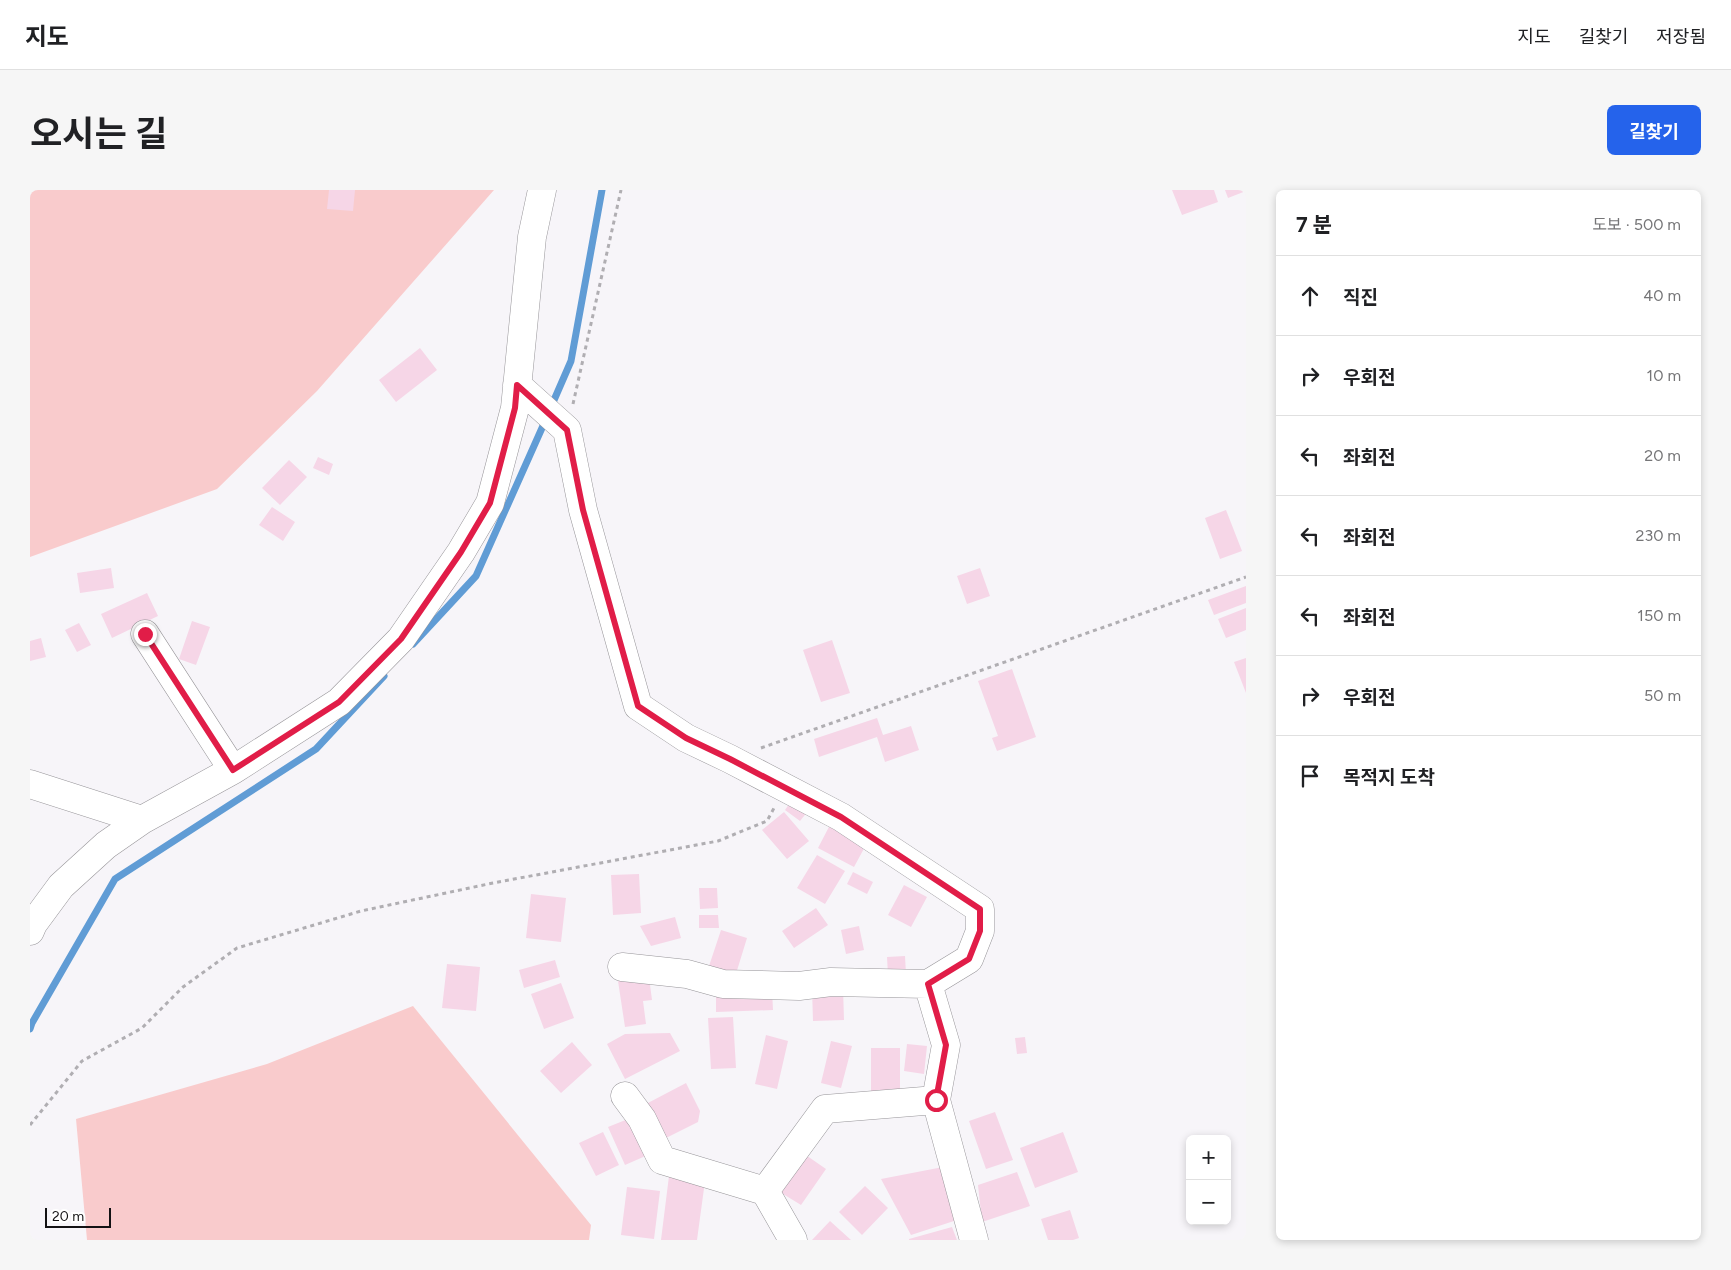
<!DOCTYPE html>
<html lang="ko">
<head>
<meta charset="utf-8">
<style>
  :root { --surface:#fff; --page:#f6f6f6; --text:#202124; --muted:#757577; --line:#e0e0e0; --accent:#2563eb }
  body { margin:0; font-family:Figtree,"Noto Sans KR",sans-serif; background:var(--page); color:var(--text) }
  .controls { position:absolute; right:15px; bottom:15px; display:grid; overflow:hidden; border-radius:8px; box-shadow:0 2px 8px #0003 }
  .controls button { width:45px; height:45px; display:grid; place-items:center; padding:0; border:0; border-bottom:1px solid var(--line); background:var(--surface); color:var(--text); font:25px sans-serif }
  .scale { position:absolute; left:15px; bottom:12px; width:66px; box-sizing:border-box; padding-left:5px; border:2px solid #131214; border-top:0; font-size:14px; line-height:18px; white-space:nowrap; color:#131214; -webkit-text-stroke:4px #fff; paint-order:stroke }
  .stop { position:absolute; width:15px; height:15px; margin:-11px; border:4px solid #e11d48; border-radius:50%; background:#fff }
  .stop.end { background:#e11d48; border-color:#fff; box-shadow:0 1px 5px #0008 }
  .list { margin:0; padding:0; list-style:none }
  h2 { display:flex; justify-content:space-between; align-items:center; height:65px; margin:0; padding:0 20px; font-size:21px }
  h2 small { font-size:16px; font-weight:400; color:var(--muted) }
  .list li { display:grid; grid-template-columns:32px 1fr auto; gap:15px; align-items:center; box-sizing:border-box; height:80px; padding:0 20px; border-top:1px solid var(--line) }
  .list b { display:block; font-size:19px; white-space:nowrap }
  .list em { font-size:16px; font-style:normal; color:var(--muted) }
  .icon { flex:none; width:28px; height:28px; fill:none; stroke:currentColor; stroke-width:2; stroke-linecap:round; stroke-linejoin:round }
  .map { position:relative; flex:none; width:1216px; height:1050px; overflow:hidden; border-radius:8px }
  header { display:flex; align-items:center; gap:30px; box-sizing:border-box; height:70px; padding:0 25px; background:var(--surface); border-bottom:1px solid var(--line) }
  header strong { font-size:24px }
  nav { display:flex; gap:28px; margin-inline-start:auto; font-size:18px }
  .intro { display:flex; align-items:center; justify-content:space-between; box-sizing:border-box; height:120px; padding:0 30px }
  h1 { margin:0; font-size:35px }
  .button { padding:12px 22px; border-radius:8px; background:var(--accent); color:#fff; font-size:18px; font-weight:700 }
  main { display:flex; gap:30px; padding:0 30px }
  aside { flex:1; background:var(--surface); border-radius:8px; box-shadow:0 2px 8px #0003 }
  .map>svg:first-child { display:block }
  .green { fill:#f9cbcc }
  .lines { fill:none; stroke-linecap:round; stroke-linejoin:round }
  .stream { stroke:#609cd5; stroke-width:7 }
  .building { fill:#f6d6e7 }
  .minor-casing { stroke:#979599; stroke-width:29 }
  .path { stroke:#b0aeb2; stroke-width:3; stroke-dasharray:4 4; stroke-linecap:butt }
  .minor { stroke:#fff; stroke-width:28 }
  .route { stroke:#e11d48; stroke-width:6 }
</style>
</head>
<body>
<header>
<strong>지도</strong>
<nav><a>지도</a><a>길찾기</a><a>저장됨</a></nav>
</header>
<div class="intro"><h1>오시는 길</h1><a class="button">길찾기</a></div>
<main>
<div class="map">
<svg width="1216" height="1050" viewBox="0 0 1216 1050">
  <rect width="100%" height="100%" fill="#f7f5f9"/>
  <path class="green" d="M0,0h464l-177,201 -100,98 -187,68z
    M383,816l178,219 -2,15h-502l-11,-121 191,-55z"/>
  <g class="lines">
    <path class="stream" d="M521,217l20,-46 31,-171
      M383,454l63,-68 70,-157
      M0,839l2,-6 83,-144 201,-130 68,-73"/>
  </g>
  <path class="building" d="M299,0h26l-2,21 -26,-2z
    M1142,0h42l4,12 -36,13z
    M1195,0h21v1l-18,7z
    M390,158l17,22 -41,32 -17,-22z
    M288,267l15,7 -4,11 -16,-7z
    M259,270l18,17 -27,28 -18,-17z
    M242,317l23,15 -12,19 -24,-16z
    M1196,320l16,41 -22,8 -15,-41z
    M81,378l3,20 -34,5 -3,-20z
    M950,378l10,28 -23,8 -10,-28z
    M1216,396v17l-32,12 -6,-15z
    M117,403l11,23 -46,22 -11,-24z
    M1216,418v22l-20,8 -8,-19z
    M162,431l18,6 -14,38 -17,-6z
    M49,433l12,22 -14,7 -12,-22z
    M11,448l5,19 -16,4v-20z
    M802,450l18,53 -29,9 -18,-52z
    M1216,468v35l-12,-31z
    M982,479l24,68 -39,14 -5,-13 6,-2 -20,-55z
    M847,528l6,17 28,-9 8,24 -34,12 -8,-25 -58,20 -5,-18z
    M762,610l16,11 -8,10 -15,-11z
    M754,622l25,29 -22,18 -25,-29z
    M801,633l36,20 -13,24 -36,-19z
    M787,665l28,16 -20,33 -28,-16z
    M823,682l20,10 -6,12 -20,-10z
    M609,684l2,39 -28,2 -2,-40z
    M874,695l23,12 -16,30 -23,-12z
    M669,698h18l1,20 -18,1z
    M501,704l35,4 -5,44 -35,-4z
    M786,718l12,17 -34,23 -12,-17z
    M669,725h19l1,13h-20z
    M645,727l6,21 -30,8 -11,-20z
    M829,736l5,24 -18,4 -5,-24z
    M691,740l26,8 -12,39 -27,-8z
    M875,766l1,18 -18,1 -1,-18z
    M525,770l5,17 -36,11 -5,-18z
    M417,774l33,3 -4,44 -34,-3z
    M619,787l3,23 -9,1 3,23 -21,3 -7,-46z
    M531,793l13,35 -30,11 -13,-35z
    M813,798l1,32 -31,1 -1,-32z
    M742,800l1,20 -57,2v-21z
    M703,827l3,51 -25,1 -3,-51z
    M640,843l10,18 -55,28 -18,-35 18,-10z
    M736,845l22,6 -11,48 -22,-5z
    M995,847l2,16 -10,1 -2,-16z
    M801,851l21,5 -11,42 -20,-5z
    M542,852l20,23 -31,28 -21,-22z
    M877,854l20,2 -3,28 -20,-3z
    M841,858h29v44h-29z
    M656,893l14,28 -2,11 -36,18 -16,-36z
    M965,922l18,48 -27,9 -17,-48z
    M603,927l17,37 -25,11 -17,-38z
    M573,942l16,33 -23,11 -17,-33z
    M1033,942l15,40 -43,16 -15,-40z
    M770,961l26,18 -25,36 -26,-16z
    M913,977l11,54 -43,14 -30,-56z
    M987,982l13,34 -48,16 -4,-37z
    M639,986l36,5 -8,59h-36z
    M835,996l23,22 -26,27 -23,-23z
    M597,997l33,4 -6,48 -33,-4z
    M1040,1020l9,28 -6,2h-25l-7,-21z
    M800,1031l21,19h-39z
    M922,1037l5,13h-48v-1z"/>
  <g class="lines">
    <defs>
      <path id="minor" d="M487,195l50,45 16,80 55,196 48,32 44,21 111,58 139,92v22l-11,28 -41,25 18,61 -10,55 38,140
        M115,444l88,136
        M0,594l112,36
        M0,741l3,-7 28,-38 45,-41 36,-25 91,-50 106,-68 62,-63 60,-87 29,-49 25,-95 17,-171 10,-47
        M592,777l65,7 36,10 76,2 32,-4 97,2
        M595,906l17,23 20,41 103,31
        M763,1050l-28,-49 60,-82 111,-9"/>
    </defs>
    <use href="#minor" class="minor-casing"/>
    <path class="path" d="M543,214l48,-214
      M731,558l485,-171
      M0,935l52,-64 60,-33 41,-41 54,-39 124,-37 132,-28 225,-42 49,-20 7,-13"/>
    <use href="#minor" class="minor"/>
  </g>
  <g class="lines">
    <path class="route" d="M115,444l88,136 106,-68 62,-63 60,-87 29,-49 25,-95 2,-23 50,45 16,80 55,196 48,32 44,21 111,58 139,92v22l-11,28 -41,25 18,61 -10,55"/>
  </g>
</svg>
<div class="controls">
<button>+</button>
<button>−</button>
</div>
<div class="scale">20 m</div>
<div class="stop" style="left:906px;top:910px"></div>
<div class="stop end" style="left:115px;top:444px"></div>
</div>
<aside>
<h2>7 분<small>도보 · 500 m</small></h2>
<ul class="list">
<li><svg class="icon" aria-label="ahead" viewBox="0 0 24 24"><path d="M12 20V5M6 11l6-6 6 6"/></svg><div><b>직진</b></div><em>40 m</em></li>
<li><svg class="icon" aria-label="right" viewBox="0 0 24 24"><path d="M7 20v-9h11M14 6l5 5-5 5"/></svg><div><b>우회전</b></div><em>10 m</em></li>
<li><svg class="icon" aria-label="left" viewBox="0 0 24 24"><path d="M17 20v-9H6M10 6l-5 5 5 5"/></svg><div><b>좌회전</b></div><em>20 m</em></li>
<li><svg class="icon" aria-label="left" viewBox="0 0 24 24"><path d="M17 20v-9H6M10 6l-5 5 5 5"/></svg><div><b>좌회전</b></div><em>230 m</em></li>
<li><svg class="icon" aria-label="left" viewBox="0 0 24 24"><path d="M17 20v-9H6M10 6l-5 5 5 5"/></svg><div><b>좌회전</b></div><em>150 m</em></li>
<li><svg class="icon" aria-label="right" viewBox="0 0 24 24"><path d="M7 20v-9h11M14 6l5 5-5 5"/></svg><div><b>우회전</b></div><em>50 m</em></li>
<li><svg class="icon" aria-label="arrive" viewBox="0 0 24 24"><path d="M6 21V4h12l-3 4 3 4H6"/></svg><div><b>목적지 도착</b></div></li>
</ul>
</aside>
</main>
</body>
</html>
